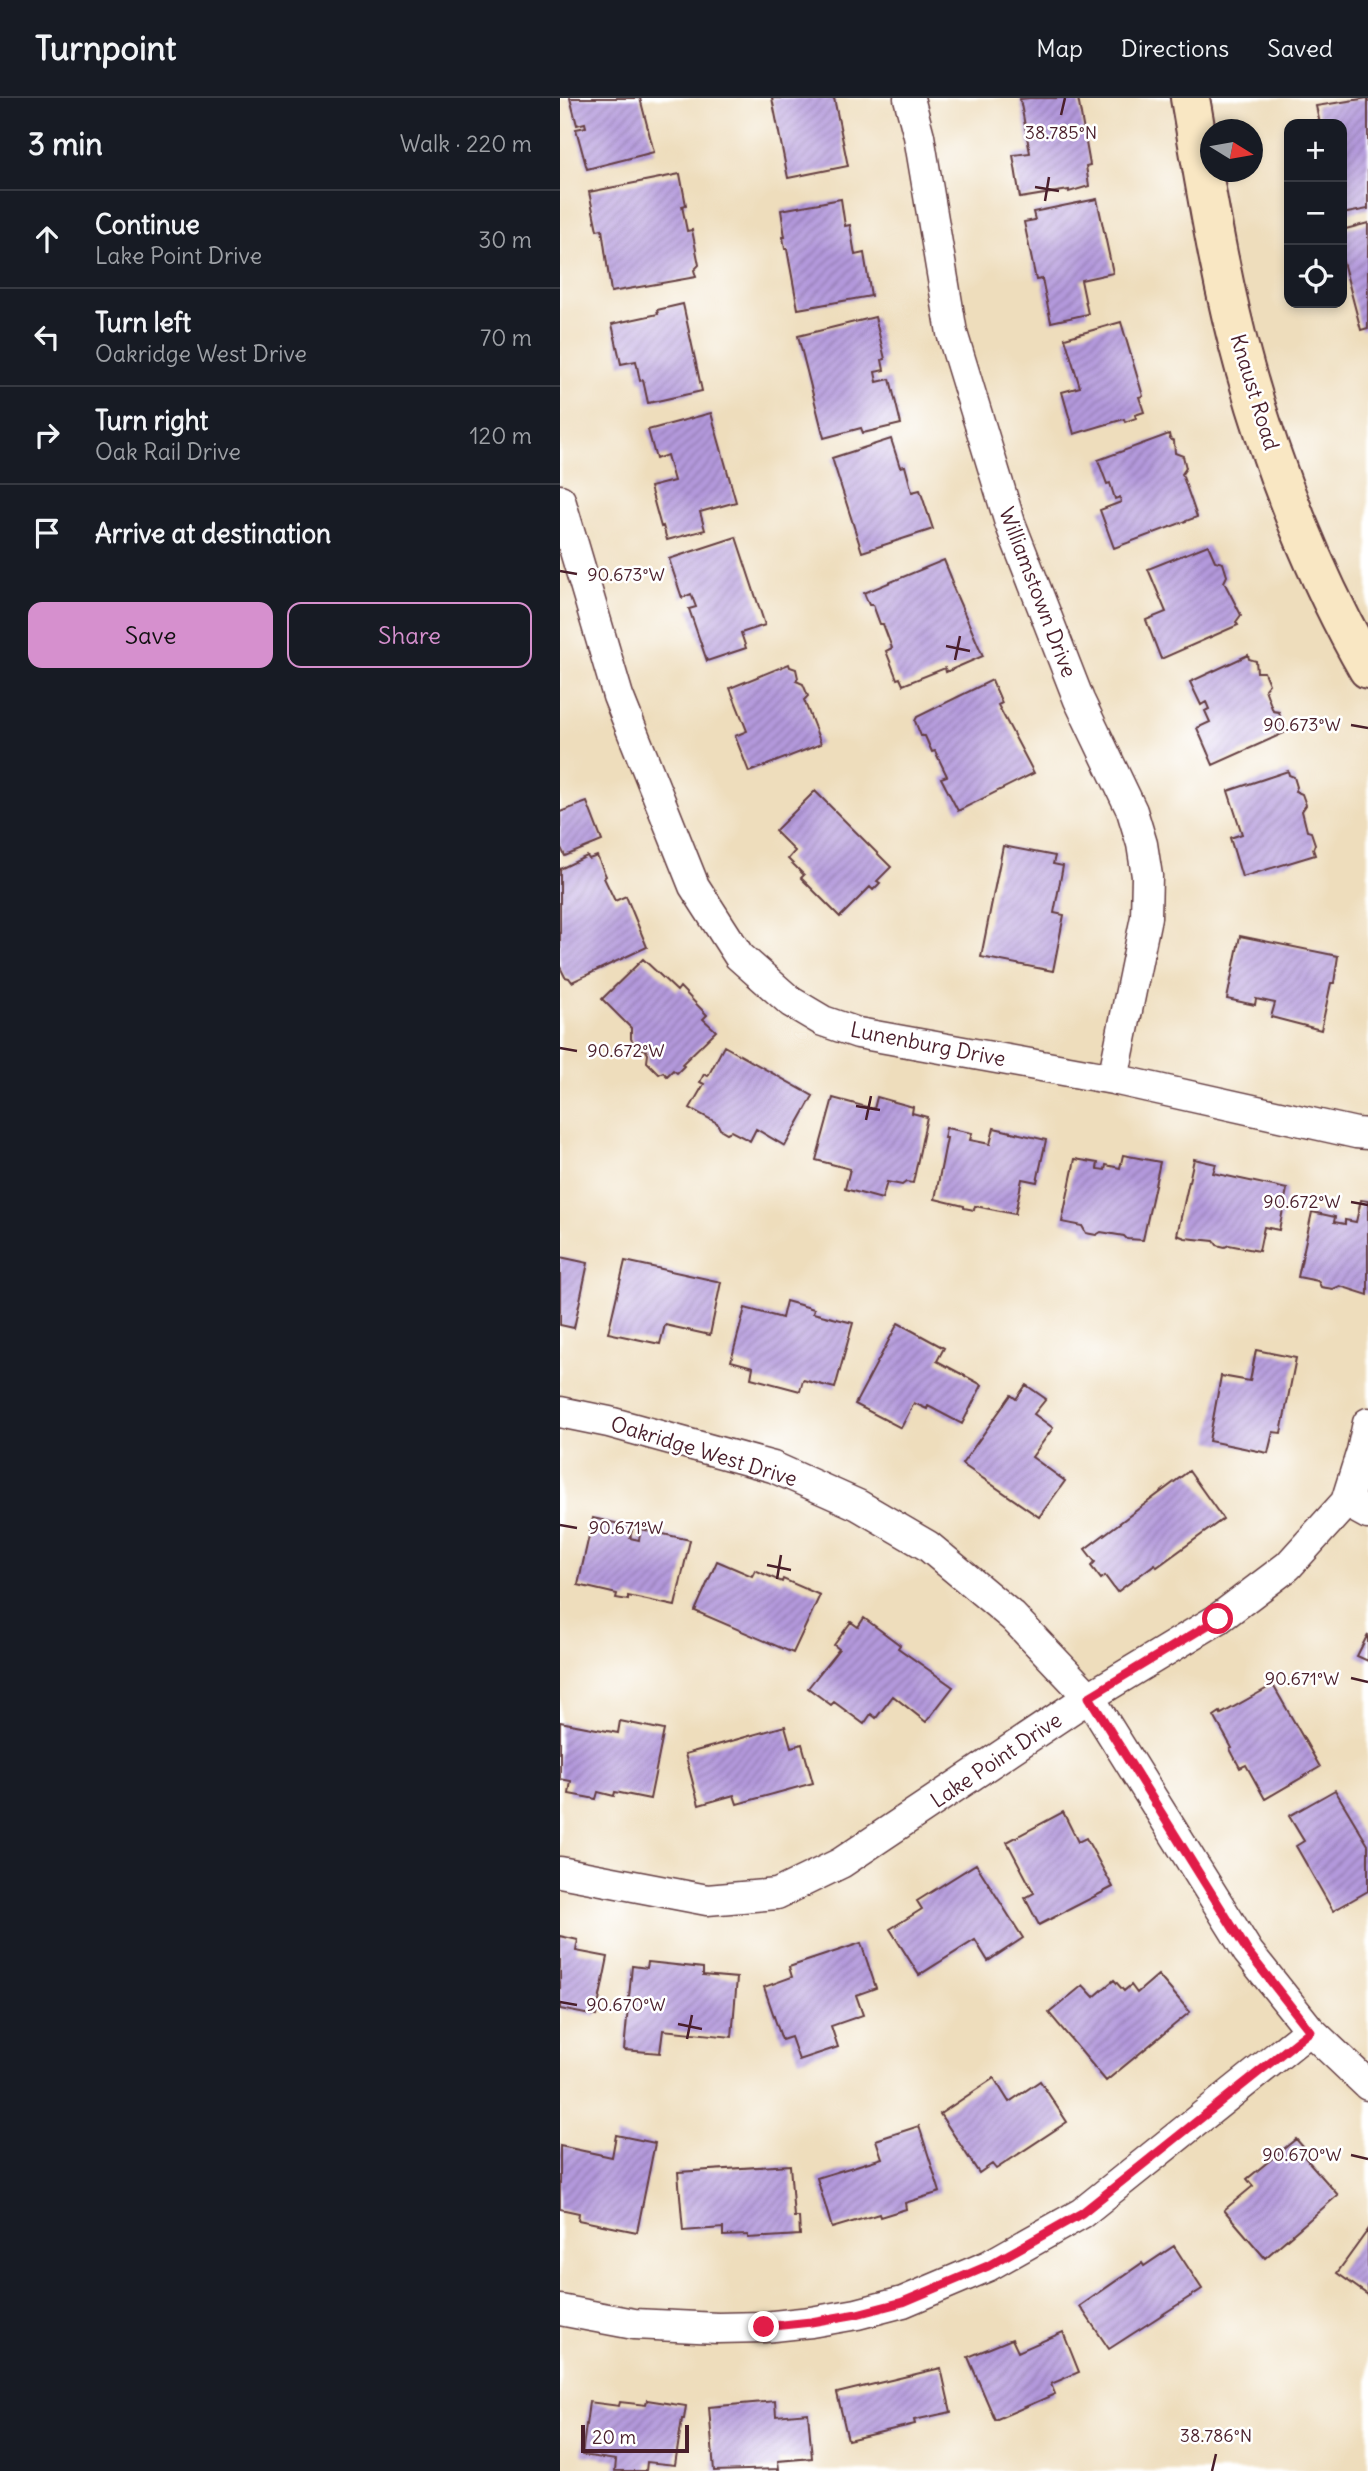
<!DOCTYPE html>
<html lang="en">
<head>
<meta charset="utf-8">
<style>
  :root { --surface:#171b24; --page:#20242c; --text:#f1f3f6; --muted:#9ea1a6; --line:#363941; --accent:#d690ce }
  body { margin:0; font-family:Delius,sans-serif; background:var(--page); color:var(--text) }
  .controls { position:absolute; right:21px; top:21px; display:grid; overflow:hidden; border-radius:14px; box-shadow:0 4px 10px #0003 }
  .controls button { width:63px; height:63px; display:grid; place-items:center; padding:0; border:0; border-bottom:2px solid var(--line); background:var(--surface); color:var(--text); font:35px sans-serif }
  .compass { position:absolute; left:640px; top:21px; width:63px; height:63px; border-radius:50%; background:var(--surface); box-shadow:0 4px 10px #0003; rotate:101deg }
  .scale { position:absolute; left:21px; bottom:18px; width:108px; box-sizing:border-box; padding-left:7px; border:4px solid #4a1f2b; border-top:0; font-size:19px; line-height:24px; white-space:nowrap; color:#4a1f2b; -webkit-text-stroke:5px #fff; paint-order:stroke }
  .stop { position:absolute; width:21px; height:21px; margin:-16px; border:5px solid #e11d48; border-radius:50%; background:#fff }
  .stop.end { background:#e11d48; border-color:#fff; box-shadow:0 2px 7px #0008 }
  .list { margin:0; padding:0; list-style:none }
  h2 { display:flex; justify-content:space-between; align-items:center; height:91px; margin:0; padding:0 28px; font-size:30px }
  h2 small { font-size:23px; font-weight:400; color:var(--muted) }
  .list li { display:grid; grid-template-columns:46px 1fr auto; gap:21px; align-items:center; box-sizing:border-box; height:98px; padding:0 28px; border-top:2px solid var(--line) }
  .list b { display:block; font-size:26px; white-space:nowrap }
  .list p { margin:0; font-size:23px; white-space:nowrap; color:var(--muted) }
  .list em { font-size:23px; font-style:normal; color:var(--muted) }
  .actions { display:flex; gap:14px; padding:21px 28px }
  .actions a { flex:1; padding:16px 0; border:2px solid var(--accent); border-radius:14px; text-align:center; font-size:24px; color:var(--accent) }
  .actions .main { background:var(--accent); color:#111 }
  .icon { flex:none; width:38px; height:38px; fill:none; stroke:currentColor; stroke-width:2; stroke-linecap:round; stroke-linejoin:round }
  .map { position:relative; flex:none; width:808px; height:2373px; overflow:hidden }
  header { display:flex; align-items:center; gap:42px; box-sizing:border-box; height:98px; padding:0 35px; background:var(--surface); border-bottom:2px solid var(--line) }
  header strong { font-size:33px }
  nav { display:flex; gap:38px; margin-inline-start:auto; font-size:24px }
  main { display:flex }
  aside { flex:1; background:var(--surface) }
  .map>svg:first-child { display:block }
  .building { fill:url(#building-hatch) }
  .lines { fill:none; stroke-linecap:round; stroke-linejoin:round }
  .minor-casing { stroke:#633c41; stroke-width:33 }
  .secondary-casing { stroke:#633c41; stroke-width:42 }
  .minor { stroke:#fff; stroke-width:30 }
  .secondary { stroke:#f9e7c3; stroke-width:38 }
  .route { stroke:#e11d48; stroke-width:9 }
  .ticks { fill:none; stroke:#4a1f2b; stroke-width:2.5 }
  .labels { text-anchor:middle; dominant-baseline:central; stroke-width:5; stroke-linejoin:round; paint-order:stroke }
  .street-label { font-size:21px; fill:#4a1f2b; stroke:#fff }
  .ticks-label { font-size:18px; text-anchor:middle; fill:#4a1f2b; stroke:#fff; stroke-width:5; stroke-linejoin:round; paint-order:stroke }
</style>
</head>
<body>
<header>
<strong>Turnpoint</strong>
<nav><a>Map</a><a>Directions</a><a>Saved</a></nav>
</header>
<main>
<aside>
<h2>3 min<small>Walk · 220 m</small></h2>
<ul class="list">
<li><svg class="icon" aria-label="ahead" viewBox="0 0 24 24"><path d="M12 20V5M6 11l6-6 6 6"/></svg><div><b>Continue</b><p>Lake Point Drive</p></div><em>30 m</em></li>
<li><svg class="icon" aria-label="left" viewBox="0 0 24 24"><path d="M17 20v-9H6M10 6l-5 5 5 5"/></svg><div><b>Turn left</b><p>Oakridge West Drive</p></div><em>70 m</em></li>
<li><svg class="icon" aria-label="right" viewBox="0 0 24 24"><path d="M7 20v-9h11M14 6l5 5-5 5"/></svg><div><b>Turn right</b><p>Oak Rail Drive</p></div><em>120 m</em></li>
<li><svg class="icon" aria-label="arrive" viewBox="0 0 24 24"><path d="M6 21V4h12l-3 4 3 4H6"/></svg><div><b>Arrive at destination</b></div></li>
</ul>
<div class="actions"><a class="main">Save</a><a>Share</a></div>
</aside>
<div class="map">
<svg width="808" height="2373" viewBox="0 0 808 2373">
  <defs>
    <pattern id="building-hatch" width="6" height="6" patternUnits="userSpaceOnUse" patternTransform="scale(1.75)"><rect width="6" height="6" fill="#b399dc"/><path d="M-1 1l2-2M0 6l6-6M5 7l2-2" fill="none" stroke="#947cb3"/></pattern>
  </defs>
  <rect width="100%" height="100%" fill="#fff"/>
  <filter id="ink" filterUnits="userSpaceOnUse"><feTurbulence type="fractalNoise" baseFrequency=".0143" numOctaves="2"/><feDisplacementMap in="SourceGraphic" scale="14" xChannelSelector="R" yChannelSelector="G"/><feConvolveMatrix kernelMatrix="1 2 1 2 8 2 1 2 1" color-interpolation-filters="sRGB"/></filter>
  <filter id="wash" filterUnits="userSpaceOnUse"><feTurbulence type="fractalNoise" baseFrequency=".00686" numOctaves="4" result="noise"/><feDisplacementMap in="SourceGraphic" scale="28" xChannelSelector="R" yChannelSelector="G"/><feGaussianBlur stdDeviation="1.57" result="paint"/><feColorMatrix in="noise" values="0 0 0 0 0 0 0 0 0 0 0 0 0 0 0 0 0 1.4 0 .05"/><feComposite in="paint" operator="in"/></filter>
  <g filter="url(#wash)">
    <rect width="100%" height="100%" fill="#eeddbc"/>
    <g id="blocks">
      <path class="building" d="M10,0h70l14,54 -67,17 -11,-40 10,-2 -1,-4 -8,2z
        M212,0h62l14,68 -60,12z
        M469,0h49l12,67 -4,1 3,20 -20,6v-2l-49,8 -7,-43 17,-2 -10,-54z
        M808,0v111l-26,5v-90h-22l-4,-18z
        M120,76l6,31 -4,1 5,25 5,-1 7,35 -5,5 2,7 -85,15 -9,-63 -5,1 -8,-38z
        M281,101l4,27 5,-1 5,30 9,-2 7,43 -73,13 -11,-60h-2l-2,-12h2l-4,-27z
        M537,101l16,74 -32,7 7,34 -37,8 -9,-43 -6,1 -12,-58 11,-2 -2,-8z
        M808,125v105l-7,2 -19,-72v-28z
        M123,206l19,87 -54,12 -5,-23 -3,1 -4,-20 -15,3 -9,-40 46,-10 -1,-4z
        M315,219l10,42 -3,1 2,10 -9,2 2,10 13,-3 11,45 -38,9 -2,-5 -37,10 -26,-102z
        M561,224l22,74 -4,1 5,15 -9,3 1,3 -11,4 -1,-3 -50,15 -12,-42 18,-5 -15,-49z
        M151,315l25,89 -36,10 5,18 -38,10 -4,-14 -2,1 -11,-40 24,-6 -7,-26 -11,4 -8,-29z
        M609,336l1,5 4,2 1,12 8,3 3,12 -4,6 15,43 -83,31 -14,-38 21,-8 -1,-5 -5,2 -5,-16 -3,1 -9,-24z
        M331,341l9,28 5,-1 7,26 8,-2 13,39 -71,23 -30,-94z
        M176,439l29,88 -24,8 5,15 -39,13 -18,-52 7,-2 -5,-13 -9,4 -13,-39z
        M648,447l7,16 8,2 4,13 -3,6 17,33 -5,7 2,3 -77,34 -15,-39 20,-8 -18,-43z
        M384,462l9,22 -2,1 32,73 -37,16 -1,-4 -42,17 -3,-7 -3,1 -11,-28 6,-3 -9,-24h-3l-7,-19h-4l-5,-12z
        M688,557l1,4 7,2 1,11h7l5,12 -4,5 8,22 6,1 5,21 -71,32 -16,-37 13,-6 -5,-11 4,-2 -3,-7 -5,3 -11,-23z
        M229,566l1,3 6,2 2,9 -2,3 7,3 5,12 -4,4 17,44 -72,28 -14,-36 12,-5 -17,-43z
        M432,582l10,23 -4,2 36,68 -76,38 -17,-33 6,-2 -12,-25 -3,1 -7,-16h-4l-6,-15 2,-4z
        M728,673l1,4 5,2 3,10 -2,4 7,3 4,11 -4,6 5,20 4,1 4,12 -2,5 2,6 -73,22 -12,-39 12,-4 -14,-43z
        M255,693l76,76 -14,14 3,2 -7,7 -3,-3 -30,30 -39,-39 3,-3 -16,-16 7,-8 -20,-20z
        M27,704l15,39 -37,15 -5,-10v-34z
        M443,748l52,10 -2,8 10,2 -9,47 10,2 -11,56 -72,-14z
        M27,758l2,3 8,-3 9,20 -2,2 11,23 11,-5 21,51 -75,35 -3,-4 -4,-1 -5,-10v-98z
        M680,838l98,20 -4,27h-3l-10,47 -50,-13 4,-14 -19,-4 -1,6 -28,-6z
        M83,861l34,32 3,-4 27,28 -4,4 13,12 -34,33 2,2 -7,7 -4,-3 -6,6 -4,-4 -4,2 -12,-12 1,-8 -3,-5h-6l-8,-10v-11l-29,-29z
        M164,948l89,50 -28,50 -29,-17 -6,12 -19,-10 -4,2 -7,-4 -3,-6 -27,-15 14,-24 -4,-2 4,-8 4,2z
        M317,999l36,10 -1,6 15,4 -14,66 -7,-1 -4,3 -15,-3 -5,17 -37,-10 5,-20 -34,-9 17,-62 41,11z
        M386,1030l26,5 -2,7 20,4 4,-16 52,12 -9,42 -15,-3 -7,35 -40,-8 -1,4 -10,-2v-2l-29,-7 12,-61h-3z
        M563,1057l37,7 -17,78 -16,-1 -3,-3 -23,-4 -5,3 -10,-2 -4,-7 -20,-4 13,-63 23,4 -1,6 8,1 1,-5 14,3z
        M634,1061l22,5 -3,9 74,16 -8,41 -15,-3 -5,24 -30,-6 -4,2 -8,-2 -3,-4 -29,-3 -8,-3z
        M801,1102l7,1v94l-28,-9 -7,3 -12,-2 -3,-6 -20,-4 14,-65 23,5 -1,5 11,2v-4l11,2z
        M0,1159l28,6 -14,65 -14,-3z
        M65,1163l96,21 -11,53 -45,-10 -5,19 -52,-11z
        M226,1203l28,8 -1,4 40,10 -18,65 -32,-8 -3,11 -49,-13 2,-11 -22,-6 14,-53 37,10z
        M338,1225l46,25 -7,13 45,24 -20,39 -34,-18 -1,3 -13,-6 -13,25 -46,-24z
        M696,1252l40,8 -15,75 -8,-1 -5,21 -59,-12 12,-65 29,5z
        M466,1287l20,14 -12,15 19,14 -21,29 33,24 -26,36 -77,-53 49,-69 5,4z
        M629,1373l34,48 -66,48 -2,-3 -38,28 -12,-16 -4,3 -10,-13 4,-4 -10,-13z
        M33,1420l40,9 -3,11 9,2 2,-11 49,11 -15,66 -47,-10v4l-12,-2 1,-4 -39,-9z
        M157,1463l35,15 3,-6 27,12 1,-3 37,16 -27,58 -98,-42z
        M304,1520l36,27 -2,3 55,39 -27,35 -33,-26 -17,22 -5,-4 -7,10 -30,-22 -3,3 -23,-17 31,-39 -5,-4 17,-23 7,5z
        M808,1536v27l-11,-5z
        M713,1587l47,82 -55,32 -19,-34 -6,3 -10,-19 2,-1 -18,-32 6,-4 1,2z
        M60,1623l44,9 -14,69 -35,-7 -1,4 -16,-4 -2,7 -27,-5 2,-13 -11,-2v-57l58,11z
        M225,1628l6,21 11,-3 11,39 -76,21 -3,-9 -35,10 -14,-51z
        M775,1692l33,55v46l-35,20 -37,-65 8,-5 -15,-25z
        M503,1714l15,30 8,-4 27,49 -74,38 -14,-27 9,-5 -27,-51z
        M416,1766l47,74 -35,23 -13,-21 -56,35 -29,-46 32,-20 -5,-8z
        M0,1838l18,4 -2,11 32,6 -12,59 -36,-7z
        M301,1845l15,45 -20,7 7,20 -32,11 7,21 -39,13 -8,-23 -9,3 -18,-53 28,-10 -3,-10z
        M88,1864l55,6v7l34,3 -5,59 -69,-7 -3,23 -36,-3 8,-84 15,2z
        M598,1877l32,37 -84,69 -57,-68 34,-28 11,12 20,-17 10,11 7,-6 6,8z
        M434,1980l15,24 31,-21 27,41 -71,47 -4,-5 -13,9 -39,-59z
        M359,2028l21,66 -35,11 1,6 -26,8 -1,-3 -47,14 -15,-50 65,-20 -6,-18z
        M56,2037l39,8 -18,89 -59,-12 1,-7 -19,-4v-63l52,11z
        M736,2041l8,9 -4,4 38,43 -73,63 -41,-48 29,-24 -6,-7z
        M230,2067l4,52h5l1,18 -52,3v-3l-25,1v-8l-40,3 -5,-59z
        M808,2132v65l-31,-22z
        M614,2148l28,43 -93,60 -29,-43 62,-43 2,3z
        M503,2234l16,40 -28,12 4,10 -60,26 -27,-63 44,-18 6,13z
        M381,2270l10,44 -37,8 1,4 -67,16 -11,-47z
        M87,2302l39,6 -2,13h-2l-7,46 -28,-3 -1,9h-31l1,-11 -34,-5 7,-53 30,4 1,-4 26,3z
        M215,2303l1,15 32,-3 4,45 -34,3 1,8 -65,2 -5,-64z"/>
    </g>
  </g>
  <g filter="url(#ink)">
    <use href="#blocks" fill-opacity="0" stroke="#633c41" stroke-width="2"/>
    <g class="lines">
      <defs>
        <path id="minor" d="M349,0l10,38 33,197 58,190 69,177 53,111 10,33 5,32 -1,41 -33,162
          M0,402l58,196 76,190 45,70 52,46 32,19 35,12 255,46 243,54 12,1
          M0,1314l49,10 164,45 85,38 70,41 85,71 76,80 159,255 62,78 58,55
          M786,1404l22,12
          M0,1774l147,28 70,-6 64,-31 248,-166 129,-78 70,-53 58,-64 16,-51 6,-28
          M0,2212l74,14 84,4 46,-1 47,-5 46,-8 46,-12 85,-36 94,-53 228,-183"/>
        <path id="secondary" d="M630,0c16,91 30,182 55,271 28,101 71,210 123,300"/>
      </defs>
      <use href="#minor" class="minor-casing"/>
      <use href="#secondary" class="secondary-casing"/>
      <use href="#minor" class="minor"/>
      <use href="#secondary" class="secondary"/>
    </g>
  </g>
  <g class="lines" filter="url(#ink)">
    <path class="route" d="M204,2229l47,-5 46,-8 46,-12 85,-36 94,-53 228,-182 -62,-79 -159,-255 129,-78"/>
  </g>
  <path class="ticks" d="M501,17l4,-17M475,89l24,4M485,103l4,-24M0,473l17,3M386,548l24,5M395,562l5,-24M791,627l17,3M0,950l17,3M296,1008l24,4M306,1022l5,-24M791,1104l17,3M0,1427l17,3M207,1467l24,5M217,1481l4,-24M791,1580l17,4M0,1904l17,3M118,1926l24,5M127,1941l5,-24M791,2057l17,4M652,2373l4,-17"/>
  <g class="labels">
    <g class="street-label">
      <text transform="translate(695 294) rotate(73)">Knaust Road</text>
      <text transform="translate(478 494) rotate(69)">Williamstown Drive</text>
      <text transform="translate(368 946) rotate(11)">Lunenburg Drive</text>
      <text transform="translate(144 1353) rotate(17)">Oakridge West Drive</text>
      <text transform="translate(436 1662) rotate(-34)">Lake Point Drive</text>
    </g>
  </g>
  <g class="ticks-label">
    <text x="501" y="41">38.785°N</text>
    <text x="66" y="483">90.673°W</text>
    <text x="742" y="633">90.673°W</text>
    <text x="66" y="959">90.672°W</text>
    <text x="742" y="1110">90.672°W</text>
    <text x="66" y="1436">90.671°W</text>
    <text x="742" y="1587">90.671°W</text>
    <text x="66" y="1913">90.670°W</text>
    <text x="742" y="2063">90.670°W</text>
    <text x="656" y="2344">38.786°N</text>
  </g>
</svg>
<div class="controls">
<button>+</button>
<button>−</button>
<button><svg class="icon" aria-label="locate" viewBox="0 0 24 24"><circle cx="12" cy="12" r="6"/><path d="M12 2v4M12 18v4M2 12h4M18 12h4"/></svg></button>
</div>
<svg class="compass" viewBox="-18 -18 36 36"><path d="M0-13l5 13h-10z" fill="#e53935"/><path d="M0 13l5-13h-10z" fill="#9ea1a6"/></svg>
<div class="scale">20 m</div>
<div class="stop" style="left:658px;top:1521px"></div>
<div class="stop end" style="left:204px;top:2229px"></div>
</div>
</main>
</body>
</html>
